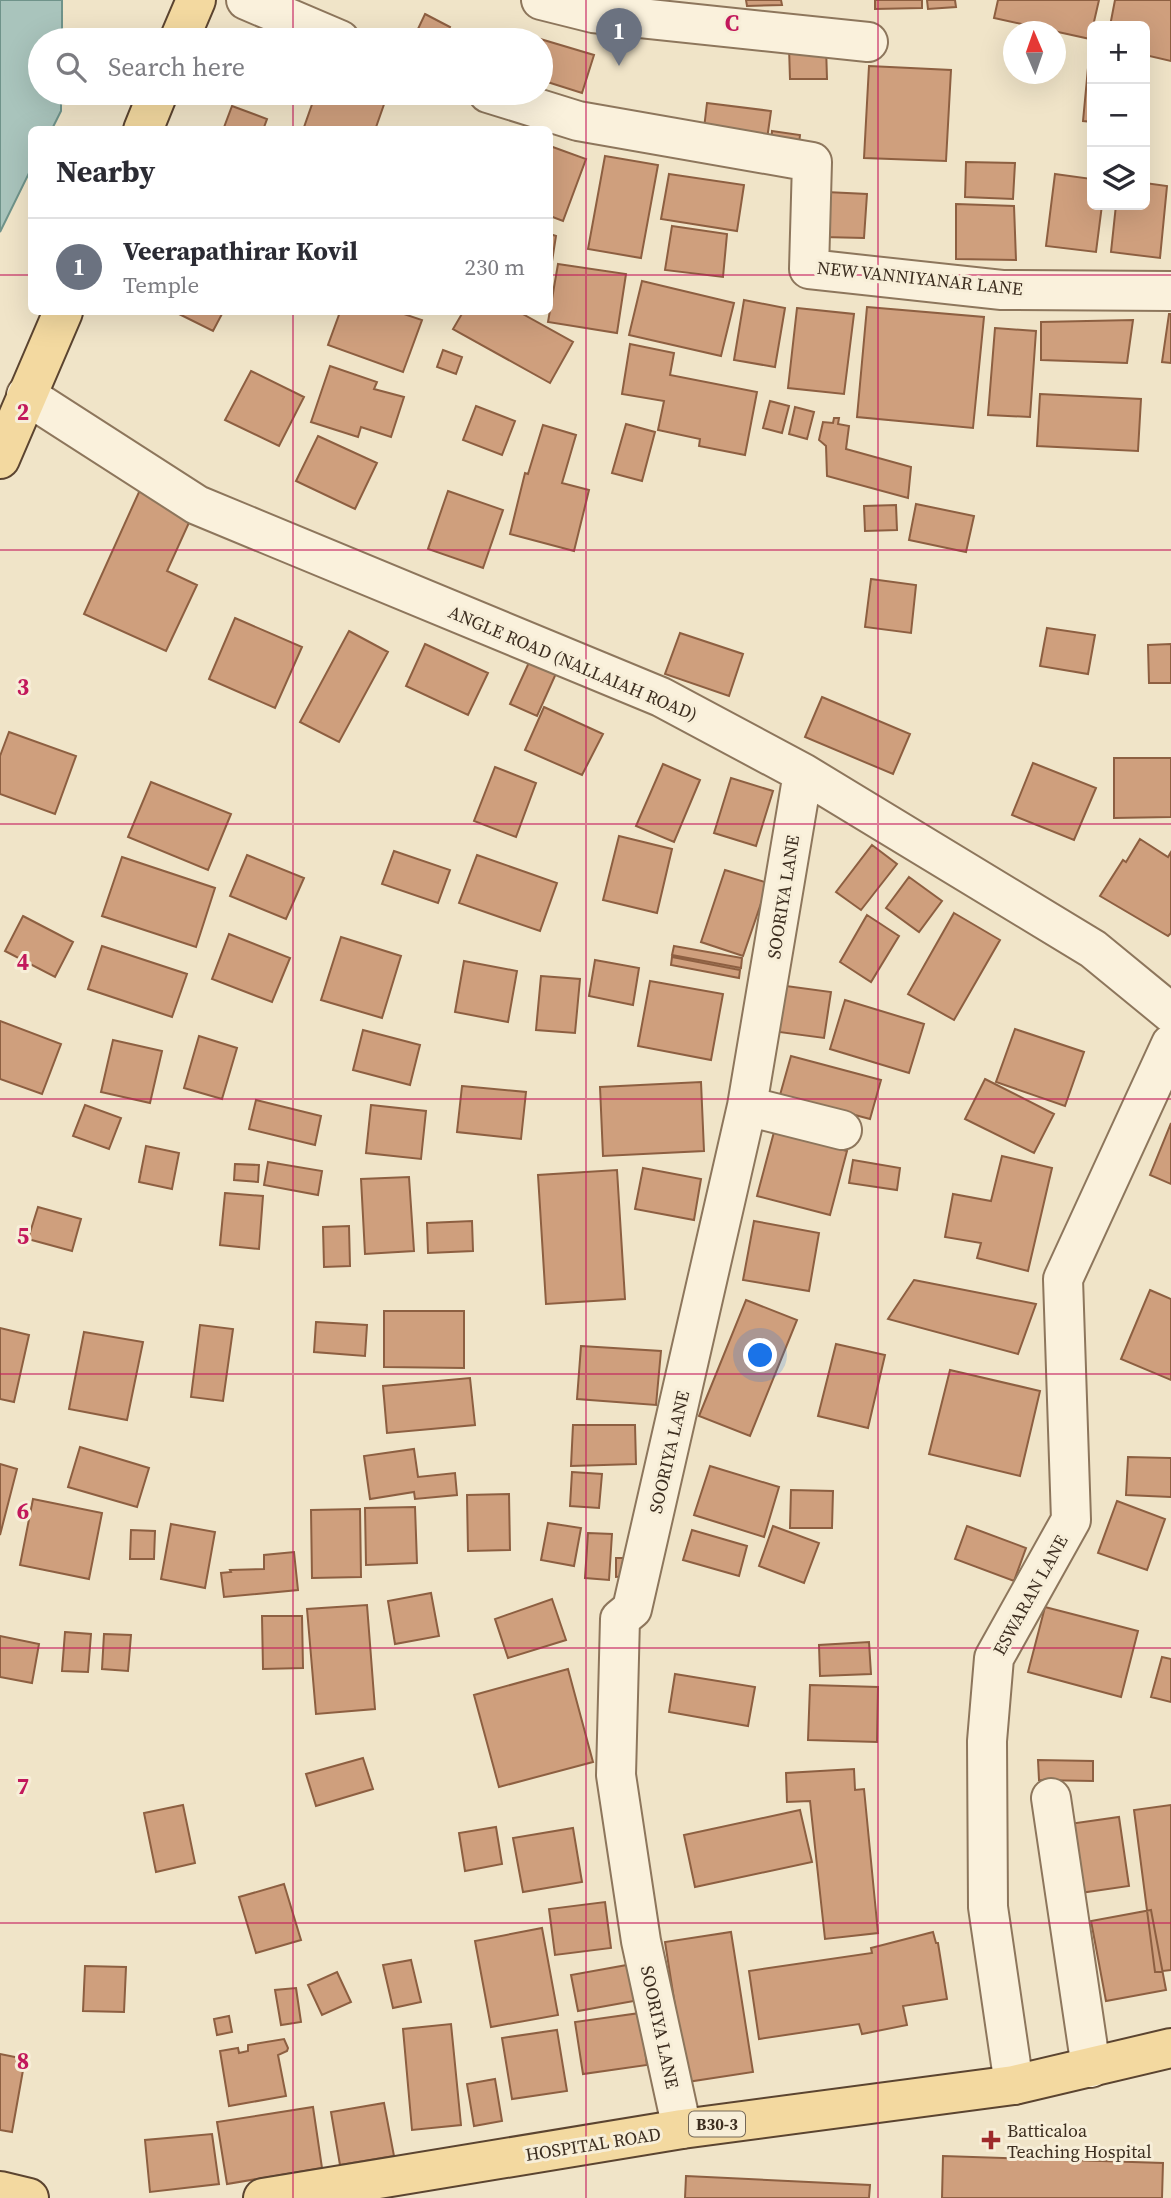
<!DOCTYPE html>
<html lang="en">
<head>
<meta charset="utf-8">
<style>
  :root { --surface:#fff; --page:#f2f2f3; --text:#2b2b33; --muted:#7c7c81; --line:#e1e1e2; --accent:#9e2a2b }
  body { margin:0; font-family:"Source Serif 4",serif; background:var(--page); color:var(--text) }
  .controls { position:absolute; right:21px; top:21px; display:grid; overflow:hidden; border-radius:10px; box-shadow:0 7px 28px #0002 }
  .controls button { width:63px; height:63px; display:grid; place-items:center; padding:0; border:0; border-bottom:2px solid var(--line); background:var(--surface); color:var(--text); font:35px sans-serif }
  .compass { position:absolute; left:1003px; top:21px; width:63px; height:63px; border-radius:50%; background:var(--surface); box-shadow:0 7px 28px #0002; rotate:358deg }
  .you { position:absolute; left:761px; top:1356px; width:24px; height:24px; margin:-18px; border:5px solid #fff; border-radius:50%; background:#1a73e8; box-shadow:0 0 0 10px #1a73e833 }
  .badge { display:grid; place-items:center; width:46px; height:46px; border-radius:50%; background:var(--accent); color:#fff; font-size:23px; font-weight:700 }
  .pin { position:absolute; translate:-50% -58px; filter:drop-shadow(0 2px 4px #0008) }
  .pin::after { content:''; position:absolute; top:37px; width:24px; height:21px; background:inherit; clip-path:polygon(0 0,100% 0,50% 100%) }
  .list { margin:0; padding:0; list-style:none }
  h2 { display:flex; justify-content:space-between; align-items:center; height:91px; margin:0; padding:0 28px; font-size:30px }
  h2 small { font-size:23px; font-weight:400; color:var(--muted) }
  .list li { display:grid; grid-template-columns:46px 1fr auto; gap:21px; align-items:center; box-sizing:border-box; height:98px; padding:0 28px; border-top:2px solid var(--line) }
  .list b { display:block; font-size:26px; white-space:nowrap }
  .list p { margin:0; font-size:23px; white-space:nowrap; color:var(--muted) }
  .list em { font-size:23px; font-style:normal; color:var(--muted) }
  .icon { flex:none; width:38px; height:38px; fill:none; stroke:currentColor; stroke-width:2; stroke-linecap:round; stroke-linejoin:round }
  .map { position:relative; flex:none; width:1171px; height:2198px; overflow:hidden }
  .search { position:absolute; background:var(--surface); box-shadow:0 7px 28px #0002; left:28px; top:28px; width:525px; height:77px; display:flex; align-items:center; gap:18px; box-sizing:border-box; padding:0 24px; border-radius:38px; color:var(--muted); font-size:26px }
  .panel { position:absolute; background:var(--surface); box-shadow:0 7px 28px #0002; left:28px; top:126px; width:525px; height:189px; border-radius:10px }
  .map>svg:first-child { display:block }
  .water { fill:#a9c4bc; stroke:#6f938a; stroke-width:2 }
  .building { fill:#cf9f7d; stroke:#8d5f41; stroke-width:2 }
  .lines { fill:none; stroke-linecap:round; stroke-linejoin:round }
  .minor-casing { stroke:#8d765c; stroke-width:42 }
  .major-casing { stroke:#5b4430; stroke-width:42 }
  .minor { stroke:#faf1dc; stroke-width:38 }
  .major { stroke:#f3d9a0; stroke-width:38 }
  .grid { fill:none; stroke:#c2185b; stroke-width:2; stroke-opacity:0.55 }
  .poi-dot { fill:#9e2a2b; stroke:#f7eed8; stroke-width:2.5 }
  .labels { text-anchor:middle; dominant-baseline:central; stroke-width:6; stroke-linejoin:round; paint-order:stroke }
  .shield { fill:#f7eed8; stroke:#756857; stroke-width:2 }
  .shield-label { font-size:16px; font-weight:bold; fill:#3d2e20 }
  .street-label { font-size:18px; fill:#3d2e20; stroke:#f7eed8 }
  .poi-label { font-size:18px; fill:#3d2e20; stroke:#f7eed8; text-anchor:start }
  .grid-label { font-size:23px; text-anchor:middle; font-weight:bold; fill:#c2185b; stroke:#f7eed8; stroke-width:6; stroke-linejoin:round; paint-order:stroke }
</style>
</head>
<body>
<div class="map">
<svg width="1171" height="2198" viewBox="0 0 1171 2198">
  <rect width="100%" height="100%" fill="#f0e4c8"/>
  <path class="water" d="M0,0h62v40h-22v53h21v18l-9,18 -20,1 -1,39 -31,63z"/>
  <path class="building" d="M746,0h35l1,5 -35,1z
    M875,0h47v8l-47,1z
    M927,0h28l1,7 -28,2z
    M998,0h101l-9,39 -96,-21z
    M1115,0h56v61l-26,-6v-29h-35z
    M425,14l25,13 -6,13h-8l-19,-9z
    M537,38l57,17 -12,38 -41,-13v-40h-4z
    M826,46l1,33h-37l-1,-32z
    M869,66l82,4 -5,91 -82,-3z
    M1088,68l4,1v53l-9,-1z
    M316,93h72l-13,37h-72z
    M707,103l64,8 -5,35 -63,-9z
    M232,106l35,13 -4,11h-40z
    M772,131l28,4 -2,17 -27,-3z
    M550,146l36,13 -23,62 -13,-5z
    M605,156l53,9 -17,93 -53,-9z
    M966,162l49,1 -2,36 -48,-2z
    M669,174l75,11 -7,46 -76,-12z
    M1055,174l37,5v26h10l-6,47 -50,-6z
    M1145,183l22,3 -7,72 -49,-6 5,-47h29z
    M826,192l41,2 -3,44 -41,-1z
    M956,204l58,2 2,54 -60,-1z
    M672,226l55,8 -4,43 -58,-7z
    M550,234l6,2 -6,38z
    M558,264l68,10 -9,59 -69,-11z
    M642,281l92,22 -13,53 -92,-21z
    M744,300l41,8 -10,59 -41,-7z
    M867,307l117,10 -11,111 -116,-11z
    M797,308l57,6 -10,80 -56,-6z
    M175,312h48l-10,19z
    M340,312h58l24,8 -19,52 -75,-27z
    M463,312h56l54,30 -23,41 -97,-54z
    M1169,314h2v49l-9,-1z
    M1133,320l-6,43 -86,-3v-38z
    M995,328l41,3 -6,86 -42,-2z
    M630,344l44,9 -4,22 87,17 -12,63 -46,-9 1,-7 -42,-9 6,-29 -42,-7z
    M443,350l19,7 -6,17 -19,-7z
    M330,366l47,16 -3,7 30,8 -13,40 -30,-10 -3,10 -47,-15z
    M251,371l53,26 -25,49 -54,-26z
    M1040,394l101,5 -3,52 -101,-5z
    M770,401l19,5 -7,27 -19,-5z
    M476,406l39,15 -13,34 -39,-15z
    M795,407l19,5 -7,27 -18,-5z
    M834,418h5l-1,6 11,2 -3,23 65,18 -3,31 -81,-22 -1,-30 -7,-6 4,-18 10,1z
    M626,424l29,8 -13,49 -30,-8z
    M543,425l33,10 -14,48 27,7 -15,61 -64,-17 15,-61 3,1z
    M318,436l59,27 -22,46 -59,-28z
    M144,481l53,24 -30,66 30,14 -31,66 -82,-37z
    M448,491l55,19 -20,58 -55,-19z
    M916,504l58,12 -8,36 -57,-12z
    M896,505l1,25 -32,1 -1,-25z
    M871,579l45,6 -5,48 -46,-6z
    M235,618l67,29 -27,61 -66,-29z
    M1047,628l48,7 -7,39 -48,-8z
    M349,631l39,21 -49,90 -39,-20z
    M680,633l63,21 -14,42 -64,-22z
    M425,644l63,29 -20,42 -62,-29z
    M1171,644v39h-22l-1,-38z
    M531,658l27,11 -21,47 -27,-12z
    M822,697l88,37 -17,40 -88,-37z
    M544,707l59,27 -21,41 -57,-25z
    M9,732l67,24 -21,58 -55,-20v-38z
    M1114,758h57v59l-57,1z
    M1033,763l63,25 -22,52 -62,-25z
    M663,764l37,16 -26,62 -38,-16z
    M495,767l41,16 -20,54 -42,-16z
    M731,778l42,13 -17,55 -42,-13z
    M151,782l80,32 -23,56 -80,-33z
    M619,836l53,13 -15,64 -54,-13z
    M1140,839l28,18 3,-5v81l-3,3 -68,-40 23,-36 3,2z
    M872,845l25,19 -36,46 -25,-18z
    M394,851l56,19 -12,33 -56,-19z
    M247,855l57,23 -18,41 -56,-23z
    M477,855l80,28 -17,48 -81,-28z
    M122,857l93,31 -19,59 -94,-31z
    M725,870l43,13 -25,73 -42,-14z
    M909,877l33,24 -23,31 -33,-24z
    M954,913l46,27 -46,80 -46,-26z
    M867,915l32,21 -28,46 -31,-20z
    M23,916l50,26 -18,35 -50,-26z
    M229,934l61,24 -18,44 -60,-23z
    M341,937l60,19 -19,62 -61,-18z
    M102,946l85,28 -15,43 -84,-28z
    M674,946l68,12 -1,10 -69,-13z
    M672,957l68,13 -1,8 -68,-13z
    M595,960l44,8 -6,37 -44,-9z
    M464,961l53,10 -9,51 -53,-10z
    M541,976l39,3 -5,54 -39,-3z
    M650,981l73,13 -12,66 -73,-14z
    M786,986l45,6 -7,46 -45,-6z
    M845,1000l79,24 -15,49 -79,-24z
    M0,1021l61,23 -19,50 -42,-15z
    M1015,1029l69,23 -19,54 -69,-24z
    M363,1030l57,15 -10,40 -57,-15z
    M199,1036l38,12 -15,51 -38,-11z
    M113,1040l49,11 -12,52 -49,-11z
    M791,1056l90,24 -11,39 -90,-24z
    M985,1079l69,35 -20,39 -69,-34z
    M701,1082l3,69 -101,5 -3,-69z
    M462,1086l64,6 -5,47 -64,-7z
    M256,1100l65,16 -6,29 -66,-16z
    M85,1105l36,13 -12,31 -36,-13z
    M371,1105l55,6 -5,48 -55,-6z
    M1171,1123v61l-21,-9z
    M774,1132l73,19 -17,64 -73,-19z
    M146,1146l33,7 -7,36 -33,-7z
    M1002,1156l50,12 -24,103 -51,-13 4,-15 -36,-6 8,-43 38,7z
    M853,1160l47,8 -3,22 -48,-7z
    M268,1162l54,9 -4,24 -54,-10z
    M235,1164l24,1 -1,17 -24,-2z
    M643,1168l58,11 -7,41 -59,-11z
    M617,1170l8,129 -79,5 -8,-129z
    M409,1177l5,74 -49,3 -4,-75z
    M225,1193l38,3 -4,53 -39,-4z
    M38,1207l43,12 -9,32 -44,-12z
    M472,1221l1,30 -45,2 -1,-30z
    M754,1221l65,12 -10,58 -66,-11z
    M349,1226l1,40 -26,1 -1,-40z
    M914,1280l122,24 -18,50 -130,-35z
    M1150,1290l21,9v81l-50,-21z
    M746,1300l51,20 -47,116 -51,-20z
    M384,1311h80v57l-80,-1z
    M316,1322l51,3 -2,31 -51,-4z
    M200,1325l33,4 -10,72 -32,-4z
    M0,1328l29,7 -15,67 -14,-3z
    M84,1332l59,10 -16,78 -58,-11z
    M836,1344l49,11 -17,73 -50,-12z
    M581,1346l80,5 -5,54 -79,-6z
    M950,1370l90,21 -20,85 -91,-22z
    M470,1378l5,47 -88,8 -4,-47z
    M573,1425h62l1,39 -65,2z
    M80,1447l69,21 -12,39 -69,-20z
    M414,1449l4,28 37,-4 2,22 -42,4 -1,-7 -44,7 -6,-43z
    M1128,1457l43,1v39l-45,-2z
    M0,1464l17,5 -17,66z
    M710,1466l69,21 -15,50 -70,-22z
    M572,1472l30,2 -3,34 -29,-2z
    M791,1490l42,1 -1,37h-42z
    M509,1494l1,56 -42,1 -1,-56z
    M33,1499l69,14 -13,66 -69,-14z
    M1117,1501l48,18 -18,51 -49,-17z
    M415,1507l2,56 -51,2 -1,-57z
    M360,1509l1,68 -49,1 -1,-68z
    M548,1523l33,5 -7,38 -33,-6z
    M171,1524l44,8 -10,56 -44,-9z
    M773,1526l46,17 -15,40 -45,-17z
    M967,1526l59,22 -12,33 -59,-22z
    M131,1530l24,1 -1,28h-24z
    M692,1530l55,16 -8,30 -56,-16z
    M588,1533l24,1 -3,46 -24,-2z
    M294,1552l4,38 -74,7 -3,-24 10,-1 -1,-2 34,-1v-14z
    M616,1558h11v18l-11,1z
    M431,1593l8,43 -44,8 -7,-43z
    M552,1599l14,41 -58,18 -13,-39z
    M367,1605l8,104 -59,5 -9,-105z
    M1045,1607l93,24 -17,66 -93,-25z
    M262,1616h40l1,52 -40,1z
    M65,1632l26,2 -3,38 -26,-1z
    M104,1634l27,1 -3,36 -26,-2z
    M0,1636l39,8 -7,39 -32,-6z
    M869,1642l2,32 -51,2 -1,-31z
    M1162,1657l9,2v43l-20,-5z
    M568,1669l25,93 -94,25 -25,-92z
    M675,1674l80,13 -7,39 -79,-14z
    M810,1685l68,2 -1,55 -69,-2z
    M363,1758l10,31 -57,17 -10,-32z
    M1038,1760l55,1v20l-54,-1z
    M854,1769l1,21 9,-1 14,144 -53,6 -15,-138 -23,1 -1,-29z
    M183,1805l12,58 -39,9 -12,-59z
    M1171,1805v165l-16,2 -21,-162z
    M800,1810l12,52 -117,25 -11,-52z
    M1119,1817l10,69 -56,8 -11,-69z
    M496,1827l6,37 -37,7 -6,-38z
    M573,1828l9,54 -59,10 -10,-54z
    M284,1884l17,56 -45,13 -17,-56z
    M605,1902l6,46 -56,7 -6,-46z
    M1151,1910l15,80 -60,11 -15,-80z
    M542,1928l16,87 -67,12 -16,-86z
    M731,1932l22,140 -66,10 -22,-140z
    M933,1932l3,11h2l9,56 -44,7 4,19 -45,9 -3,-10 -100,15 -10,-68 123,-18 -1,-5z
    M411,1960l10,42 -28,6 -10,-43z
    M638,1963l7,36 -67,12 -7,-36z
    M85,1966l41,1 -2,45 -41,-1z
    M337,1972l14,30 -29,13 -14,-30z
    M296,1988l5,34 -20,3 -6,-35z
    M640,2013l7,52 -64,9 -8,-52z
    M229,2016l3,16 -15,3 -3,-16z
    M451,2024l10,101 -49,5 -9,-101z
    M557,2030l10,61 -55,8 -10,-61z
    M284,2039l4,9 -1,3 -9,4 8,41 -57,10 -9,-55 18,-3 1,5 9,-2v-6z
    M0,2054l25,5 -13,73 -12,-2z
    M495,2079l7,42 -28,5 -7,-42z
    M384,2103l10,53 -54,9 -9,-53z
    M313,2107l9,61 -95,16 -10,-62z
    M212,2134l7,50 -69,8 -5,-52z
    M943,2156l220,7 -1,35h-220z
    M686,2176l184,9 -1,13h-184z"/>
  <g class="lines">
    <defs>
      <path id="minor" d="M246,0l94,40
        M541,0l52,13 275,29
        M488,93l90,28 234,41 -3,107 193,21 169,1
        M26,395l171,110 464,192 142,76 290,176 78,64
        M747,1106l95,24
        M1051,1798l40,270
        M1014,2085l-26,-178 -1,-166 7,-83 77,-138 -8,-241 108,-235
        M682,2129l-41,-188 -25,-166 4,-156 12,-10 115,-503 56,-333"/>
      <path id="major" d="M179,40l17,-40
        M143,130l15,-37
        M0,459l63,-147
        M0,2191l29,7
        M263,2198l419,-69 332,-44 157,-37"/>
    </defs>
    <use href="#minor" class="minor-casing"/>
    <use href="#major" class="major-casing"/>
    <use href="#minor" class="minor"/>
    <use href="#major" class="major"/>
  </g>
  <path class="grid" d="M293,0v40M586,0v2198M878,0v2198M293,93v37M0,275h32M550,275h621M293,312v1886M0,550h1171M0,824h1171M0,1099h1171M0,1374h1171M0,1648h1171M0,1923h1171"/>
  <path class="poi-dot" d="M987.5 2129.5h7v7h7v7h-7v7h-7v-7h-7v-7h7z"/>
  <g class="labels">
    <rect class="shield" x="689" y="2111.5" width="56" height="25" rx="5"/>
    <g class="shield-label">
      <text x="717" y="2124">B30-3</text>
    </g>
    <g class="street-label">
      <text transform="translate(920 278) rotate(6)">NEW VANNIYANAR LANE</text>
      <text transform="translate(573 663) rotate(23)">ANGLE ROAD (NALLAIAH ROAD)</text>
      <text transform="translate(783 897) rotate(-81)">SOORIYA LANE</text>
      <text transform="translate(669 1452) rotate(-77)">SOORIYA LANE</text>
      <text transform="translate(1030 1595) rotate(-61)">ESWARAN LANE</text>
      <text transform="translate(660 2027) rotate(78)">SOORIYA LANE</text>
      <text transform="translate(593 2144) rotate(-9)">HOSPITAL ROAD</text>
    </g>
    <g class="poi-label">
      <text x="1007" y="2130">Batticaloa<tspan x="1007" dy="21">Teaching Hospital</tspan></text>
    </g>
  </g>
  <g class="grid-label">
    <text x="732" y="31">C</text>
    <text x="23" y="420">2</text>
    <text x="23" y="695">3</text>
    <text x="23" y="970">4</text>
    <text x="23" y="1244">5</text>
    <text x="23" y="1519">6</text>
    <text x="23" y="1794">7</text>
    <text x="23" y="2069">8</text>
  </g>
</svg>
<div class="controls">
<button>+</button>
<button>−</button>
<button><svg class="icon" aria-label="layers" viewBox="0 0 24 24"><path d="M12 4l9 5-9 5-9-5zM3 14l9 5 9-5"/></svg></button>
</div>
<svg class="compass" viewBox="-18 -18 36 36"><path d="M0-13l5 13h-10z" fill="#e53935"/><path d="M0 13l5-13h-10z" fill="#7c7c81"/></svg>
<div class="you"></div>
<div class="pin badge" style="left:619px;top:66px;background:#6b7280">1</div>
<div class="search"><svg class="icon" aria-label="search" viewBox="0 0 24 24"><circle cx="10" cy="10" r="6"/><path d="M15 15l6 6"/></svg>Search here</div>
<section class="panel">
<h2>Nearby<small></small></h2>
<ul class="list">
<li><span class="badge" style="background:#6b7280">1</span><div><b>Veerapathirar Kovil</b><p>Temple</p></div><em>230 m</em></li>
</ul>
</section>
</div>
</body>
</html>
